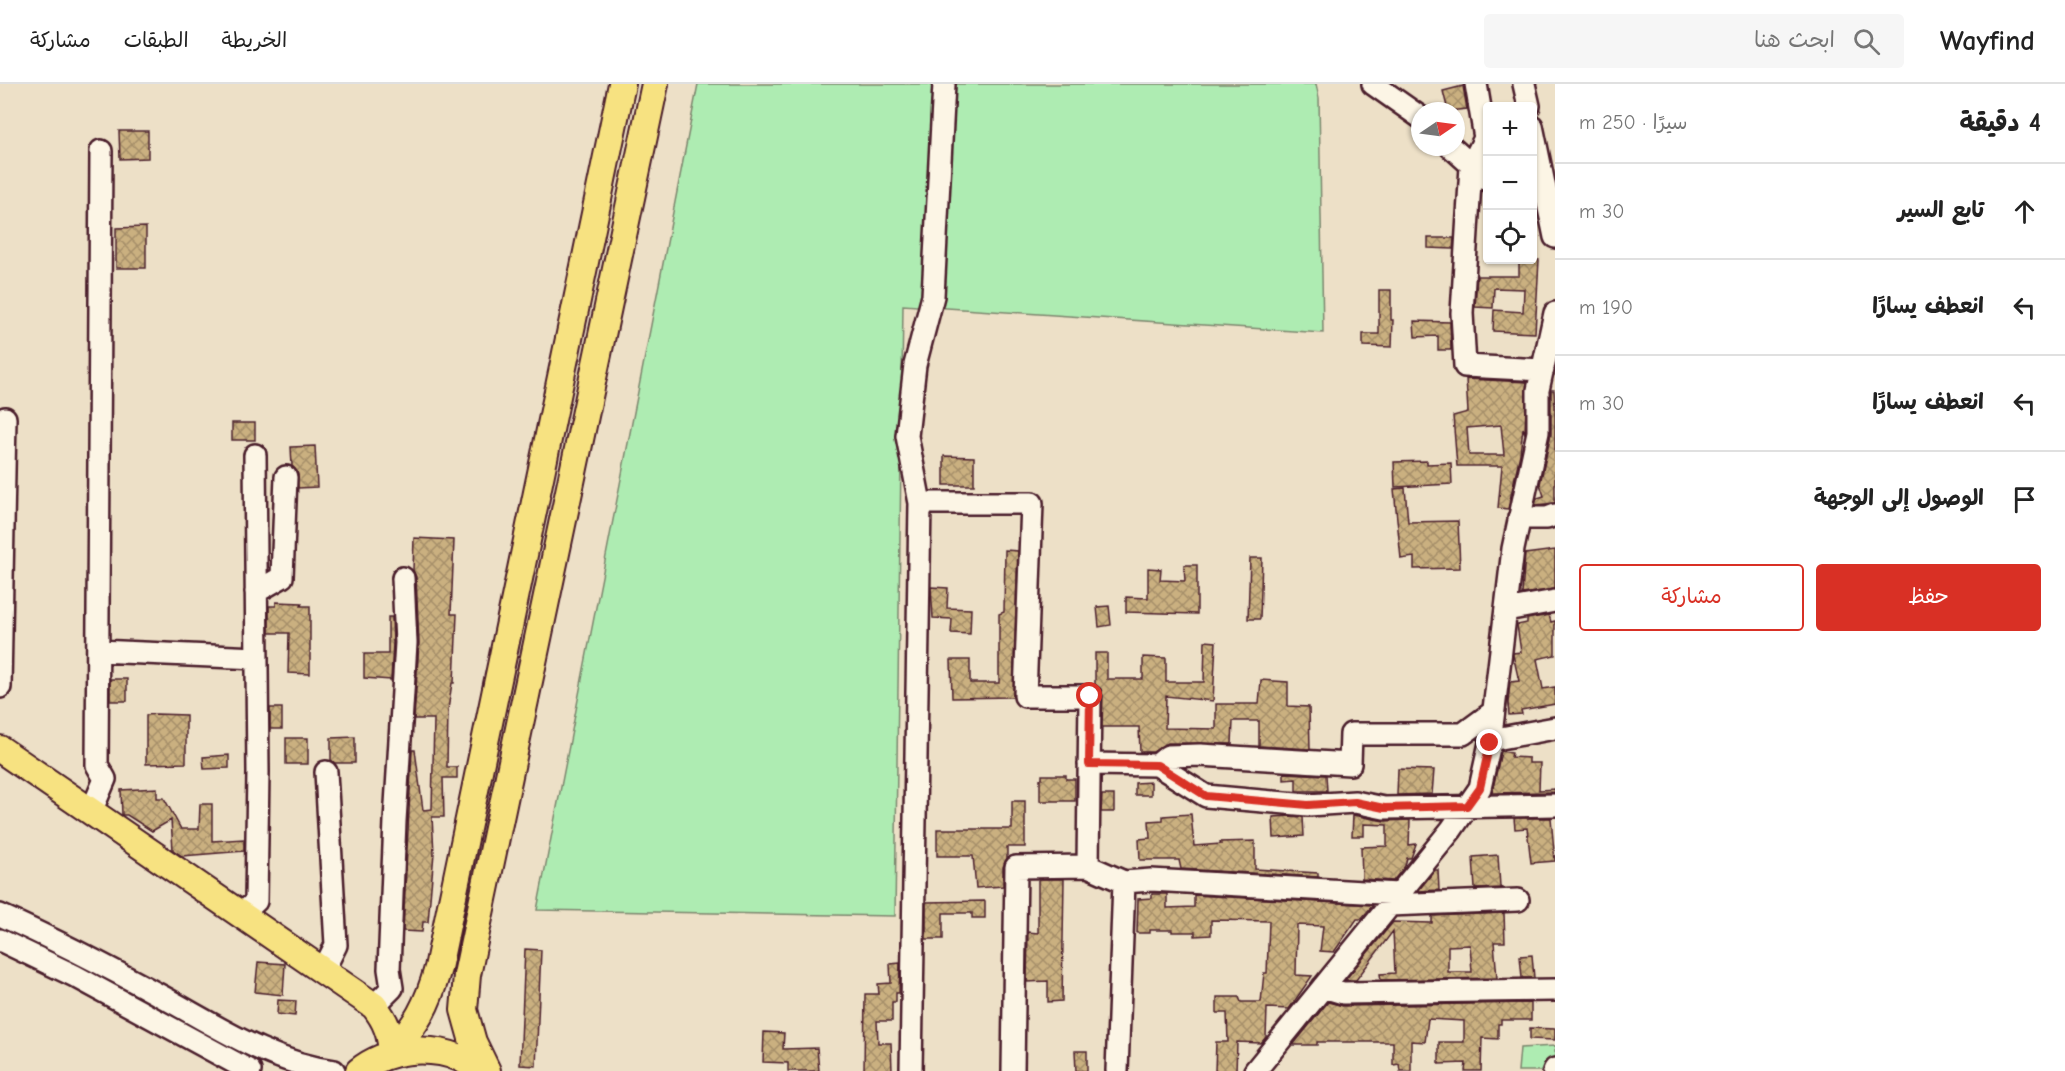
<!DOCTYPE html>
<html lang="ar">
<head>
<meta charset="utf-8">
<style>
  :root { --surface:#fff; --page:#f6f6f6; --text:#222; --muted:#767676; --line:#e0e0e0; --accent:#d93025 }
  body { margin:0; font-family:"Comic Neue","Playpen Sans Arabic",sans-serif; background:var(--page); color:var(--text); direction:rtl }
  .controls { position:absolute; right:18px; top:18px; display:grid; overflow:hidden; border-radius:6px; box-shadow:0 2px 4px #0004 }
  .controls button { width:54px; height:54px; display:grid; place-items:center; padding:0; border:0; border-bottom:2px solid var(--line); background:var(--surface); color:var(--text); font:30px sans-serif }
  .compass { position:absolute; left:1411px; top:18px; width:54px; height:54px; border-radius:50%; background:var(--surface); box-shadow:0 2px 4px #0004; rotate:77deg }
  .stop { position:absolute; width:18px; height:18px; margin:-14px; border:4px solid #d93025; border-radius:50%; background:#fff }
  .stop.end { background:#d93025; border-color:#fff; box-shadow:0 2px 6px #0008 }
  .list { margin:0; padding:0; list-style:none }
  h2 { display:flex; justify-content:space-between; align-items:center; height:78px; margin:0; padding:0 24px; font-size:26px }
  h2 small { font-size:20px; font-weight:400; color:var(--muted) }
  .list li { display:grid; grid-template-columns:39px 1fr auto; gap:18px; align-items:center; box-sizing:border-box; height:96px; padding:0 24px; border-top:2px solid var(--line) }
  .list b { display:block; font-size:22px; white-space:nowrap }
  .list em { font-size:20px; font-style:normal; color:var(--muted) }
  .actions { display:flex; gap:12px; padding:18px 24px }
  .actions a { flex:1; padding:14px 0; border:2px solid var(--accent); border-radius:6px; text-align:center; font-size:21px; color:var(--accent) }
  .actions .main { background:var(--accent); color:#fff }
  .icon { flex:none; width:33px; height:33px; fill:none; stroke:currentColor; stroke-width:2; stroke-linecap:round; stroke-linejoin:round }
  .map { position:relative; flex:none; width:1555px; height:987px; overflow:hidden; direction:ltr }
  header { display:flex; align-items:center; gap:36px; box-sizing:border-box; height:84px; padding:0 30px; background:var(--surface); border-bottom:2px solid var(--line) }
  header strong { font-size:28px }
  nav { display:flex; gap:33px; margin-inline-start:auto; font-size:21px }
  .search { width:420px; height:54px; background:var(--page); display:flex; align-items:center; gap:15px; box-sizing:border-box; padding:0 21px; border-radius:6px; color:var(--muted); font-size:22px }
  main { display:flex }
  aside { flex:1; background:var(--surface) }
  .map>svg:first-child { display:block }
  .grass { fill:#aeecb2; stroke:#7c866e; stroke-width:1.5 }
  .building { fill:url(#building-cross-hatch); stroke:#4a1f2b; stroke-width:1.5; fill-rule:evenodd }
  .lines { fill:none; stroke-linecap:round; stroke-linejoin:round }
  .minor-casing { stroke:#4a1f2b; stroke-width:26 }
  .major-casing { stroke:#4a1f2b; stroke-width:30 }
  .minor { stroke:#fcf5e5; stroke-width:21 }
  .major { stroke:#f7e281; stroke-width:26 }
  .route { stroke:#d93025; stroke-width:8 }
</style>
</head>
<body>
<header>
<strong>Wayfind</strong>
<div class="search"><svg class="icon" aria-label="search" viewBox="0 0 24 24"><circle cx="10" cy="10" r="6"/><path d="M15 15l6 6"/></svg>ابحث هنا</div>
<nav><a>الخريطة</a><a>الطبقات</a><a>مشاركة</a></nav>
</header>
<main>
<aside>
<h2>4 دقيقة<small>سيرًا · 250 m</small></h2>
<ul class="list">
<li><svg class="icon" aria-label="ahead" viewBox="0 0 24 24"><path d="M12 20V5M6 11l6-6 6 6"/></svg><div><b>تابع السير</b></div><em>30 m</em></li>
<li><svg class="icon" aria-label="left" viewBox="0 0 24 24"><path d="M17 20v-9H6M10 6l-5 5 5 5"/></svg><div><b>انعطف يسارًا</b></div><em>190 m</em></li>
<li><svg class="icon" aria-label="left" viewBox="0 0 24 24"><path d="M17 20v-9H6M10 6l-5 5 5 5"/></svg><div><b>انعطف يسارًا</b></div><em>30 m</em></li>
<li><svg class="icon" aria-label="arrive" viewBox="0 0 24 24"><path d="M6 21V4h12l-3 4 3 4H6"/></svg><div><b>الوصول إلى الوجهة</b></div></li>
</ul>
<div class="actions"><a class="main">حفظ</a><a>مشاركة</a></div>
</aside>
<div class="map">
<svg width="1555" height="987" viewBox="0 0 1555 987">
  <defs>
    <pattern id="building-cross-hatch" width="8" height="8" patternUnits="userSpaceOnUse" patternTransform="scale(1.5)"><rect width="8" height="8" fill="#cab080"/><path d="M0 0l8 8M0 8l8-8" fill="none" stroke="#a68f69"/></pattern>
  </defs>
  <rect width="100%" height="100%" fill="#ede0c7"/>
  <filter id="ink" filterUnits="userSpaceOnUse"><feTurbulence type="fractalNoise" baseFrequency=".0167" numOctaves="2"/><feDisplacementMap in="SourceGraphic" scale="12" xChannelSelector="R" yChannelSelector="G"/><feConvolveMatrix kernelMatrix="1 2 1 2 8 2 1 2 1" color-interpolation-filters="sRGB"/></filter>
  <g filter="url(#ink)">
    <path class="grass" d="M698,0h618l3,14 4,235 -420,-28 -8,611 -358,-6z
      M1555,962v25h-37l2,-23z"/>
    <path class="building" d="M1463,2l4,23 -19,2 -5,-20z
      M119,47h29v27l-28,1z
      M146,143v41h-30v-40z
      M1428,154h26l-1,11 -25,-1z
      M1519,176h20l-4,73 -42,-2 1,-21 29,2 1,-23 -30,-1 -1,20 -18,-1 2,-31h42z
      M1379,206h12v30h2l-1,27 -29,-1v-12h16z
      M1414,237l36,1 1,28h-13v-14l-23,1z
      M1466,295l61,3 -2,49v3l-2,-6 -3,26 -12,55 -10,-1 4,-42h-45l-4,-50 15,-4zM1501,341l3,30h-35l-2,-27z
      M1551,306h3l1,16v97l-20,2 2,-7 7,-2 -4,-12 11,-50z
      M232,339h23v17h-23z
      M315,362l2,41 -19,1 -1,-16 -5,-6 -1,-19z
      M944,372l30,1v28h-30z
      M1427,377v3l24,-1 1,21 -57,3 -1,-25z
      M1405,404l3,34 50,-1 2,47 -46,1v-12l-13,2 -7,-70z
      M414,454l40,2 -3,74h6l-3,69h-2l-4,27 -1,57h10v11h-14l1,39h-12l2,36 -6,69h-5l-1,10 -19,-1 9,-181h3l8,60 9,-1 2,-90h-20l5,-76 -3,-66 -3,-7z
      M1005,466l13,1 -5,146 -61,1 -1,-38h19v23h29v-69l5,-2z
      M1555,466v39l-33,5 3,-40z
      M1250,474h12l-2,61h-12z
      M1184,481h13v49l-71,-2v-15l22,1v-30l13,1 -1,11 25,1z
      M931,503l17,1 -1,20 24,1 -1,25 -19,-1 1,-14 -19,-1z
      M276,518l26,1 -1,3h9v68l-22,-1 1,-40h-20v-27h7z
      M1109,522l2,19 -12,2 -2,-20z
      M1549,531l2,7 4,-1v34l-18,4 6,30 12,-2v17l-34,6 1,4 -13,1 -1,-12 2,-21 9,-1 -6,-26v-2l8,-1 -4,-27 10,-2v-4z
      M388,533h4l1,26 -2,37 -27,-2v-24h24z
      M1205,557l11,1 -3,59 -47,-5 -1,32 51,1v-25h43l2,-24 27,2v24l21,1 1,42 -51,-3v-25h-26l-1,23 -64,-1 -15,9h-13l-1,-25h-37l1,-31 -2,-7 -6,-5v-31h12v26h36v-22l23,1v24h38z
      M110,595h17v22h-17z
      M270,624h12v21h-12z
      M156,630l30,1v48l-40,1v-49z
      M355,653v26h-20l-4,-3v-22z
      M286,654h22v26h-22z
      M1501,667l11,2 -1,4 18,1v5h11l-1,27 16,-1v3l-63,1z
      M229,671v13l-25,1 -1,-12z
      M1398,685l36,1 -2,24 -35,1z
      M1284,689l42,2 1,16h-31v-12l-12,1z
      M1042,691h24v4h9v22h-35v-22h2z
      M1151,698v13h-16v-12z
      M157,704v10h7l17,31h18l1,-25h12v37l32,-2v12l-62,5 -9,-6 -2,-30 -19,11 -25,-16h-5l-1,-25z
      M1102,711h12v17h-13z
      M1012,717h13v46h-18v11l-4,9v19l-27,2 -3,-32h-36v-27h75z
      M1191,730l3,32 27,-2 -1,-2 35,-1v28l63,4v4l-137,-8 -2,-9h-39l-1,-21 11,-1 -1,-17 14,-1v-4z
      M1353,731l31,6 26,-1 -1,25 7,-1 -5,14h-4l-2,8 -12,15 -31,-2 -1,-32 26,-1v-21l-23,-1v12h-12z
      M1291,732l12,1 1,19 -30,2 -1,-21z
      M1514,734h37l4,43 -24,2 -4,-35 -12,1z
      M1498,771l2,32 3,1 -28,1 -2,-32z
      M1435,786h3l1,20 -21,1z
      M1038,795h26l-2,122 -14,1v-21l-21,1 1,-50 10,1z
      M1152,810h15v14l27,-1v-12l179,10 -12,14h-4l-23,33 -14,-1 3,-25 -26,-1 -1,50 16,1 -23,33 -22,-1 -1,29 -5,6 -24,-1 -1,29h-21l1,-29h12l-1,-29h-10v-16h22l2,5h20l3,-29h3l2,-52 -58,-1v15l-16,1v-4h-23v-2h-22v3h-13l1,-34 14,-1z
      M985,817v17h-13v-5h-29v26h-17v-37z
      M1504,829l1,29h-11l3,36 -116,2 -1,-6 15,-1 -2,-42 -37,49h-11l48,-58 39,1v-7zM1470,861l2,27h-24v-26z
      M525,865l16,1 -5,116 -16,-1z
      M1532,871l2,23h-12l-2,-22z
      M258,878l27,2 -2,31 -28,-3z
      M900,879l-1,30h-3v9h-4v19h-15l1,22h13l1,28h-28l1,-77h14l-1,-10 13,-1 -1,-19z
      M278,916l18,1 -1,15 -18,-2z
      M1328,918l15,4 188,-3v17h-30v4h-3v15l-16,-1 -1,33h-16l1,-8 -27,1v-22h25v-21l-36,-2 -3,23 -14,-1v30h-11l-1,-7 -6,1v-23h-76v3h-24z
      M1530,944l25,1v11l-25,-1z
      M764,948l20,1 -1,16 34,-1 2,23h-31v-8l-25,-1z
      M1075,967h12v20h-11z"/>
    <g class="lines">
      <defs>
        <path id="minor" d="M1373,0l47,33
          M1476,0l9,54 -14,28 -9,147 3,53 78,4
          M1524,0l5,22
          M1532,42l23,111
          M1451,63l37,33
          M920,419h112l-7,193h65l-2,170 -72,1 -3,204
          M1519,434h28l8,-3
          M256,508l26,-15 4,-100
          M1506,526l49,-9
          M98,567l159,7
          M0,603l5,-269
          M1490,656l65,-12
          M1089,680l68,1 49,31 102,9 47,-3 29,6 171,-3
          M1157,681l11,-9 32,-1 150,9 1,-30h112l30,-22
          M91,728l14,-33 -8,-14 4,-614
          M1088,782l36,16
          M1389,821l129,-5
          M0,831c56,25 110,53 163,82 55,30 108,66 171,74
          M241,831l15,-14 2,-129 -3,-317
          M0,856l75,36 175,95
          M323,887l13,-26 -10,-173
          M1323,903l20,6 212,-3
          M374,922l18,-18 -3,-19 6,-148 11,-178 -3,-65
          M911,987l9,-568 -13,-67 8,-71 18,-69 11,-212
          M1117,987l7,-189 27,-2 247,14
          M1255,987l196,-241 29,-42 10,-45 23,-194 25,-117v-42l17,-77
          M1554,987l1,-2"/>
        <path id="major" d="M0,665l374,257c12,15 17,28 18,48
          M392,970c25,-32 35,-46 46,-86l184,-884
          M359,987c27,-22 69,-26 101,-13 7,3 13,9 20,13
          M487,987l-14,-29 -9,-32 3,-35 188,-891"/>
      </defs>
      <use href="#minor" class="minor-casing"/>
      <use href="#major" class="major-casing"/>
      <use href="#minor" class="minor"/>
      <use href="#major" class="major"/>
    </g>
  </g>
  <g class="lines" filter="url(#ink)">
    <path class="route" d="M1090,612l-1,68 68,1 49,31 102,9 47,-3 29,6 83,-2 13,-18 10,-45"/>
  </g>
</svg>
<div class="controls">
<button>+</button>
<button>−</button>
<button><svg class="icon" aria-label="locate" viewBox="0 0 24 24"><circle cx="12" cy="12" r="6"/><path d="M12 2v4M12 18v4M2 12h4M18 12h4"/></svg></button>
</div>
<svg class="compass" viewBox="-18 -18 36 36"><path d="M0-13l5 13h-10z" fill="#e53935"/><path d="M0 13l5-13h-10z" fill="#767676"/></svg>
<div class="stop" style="left:1090px;top:612px"></div>
<div class="stop end" style="left:1490px;top:659px"></div>
</div>
</main>
</body>
</html>
